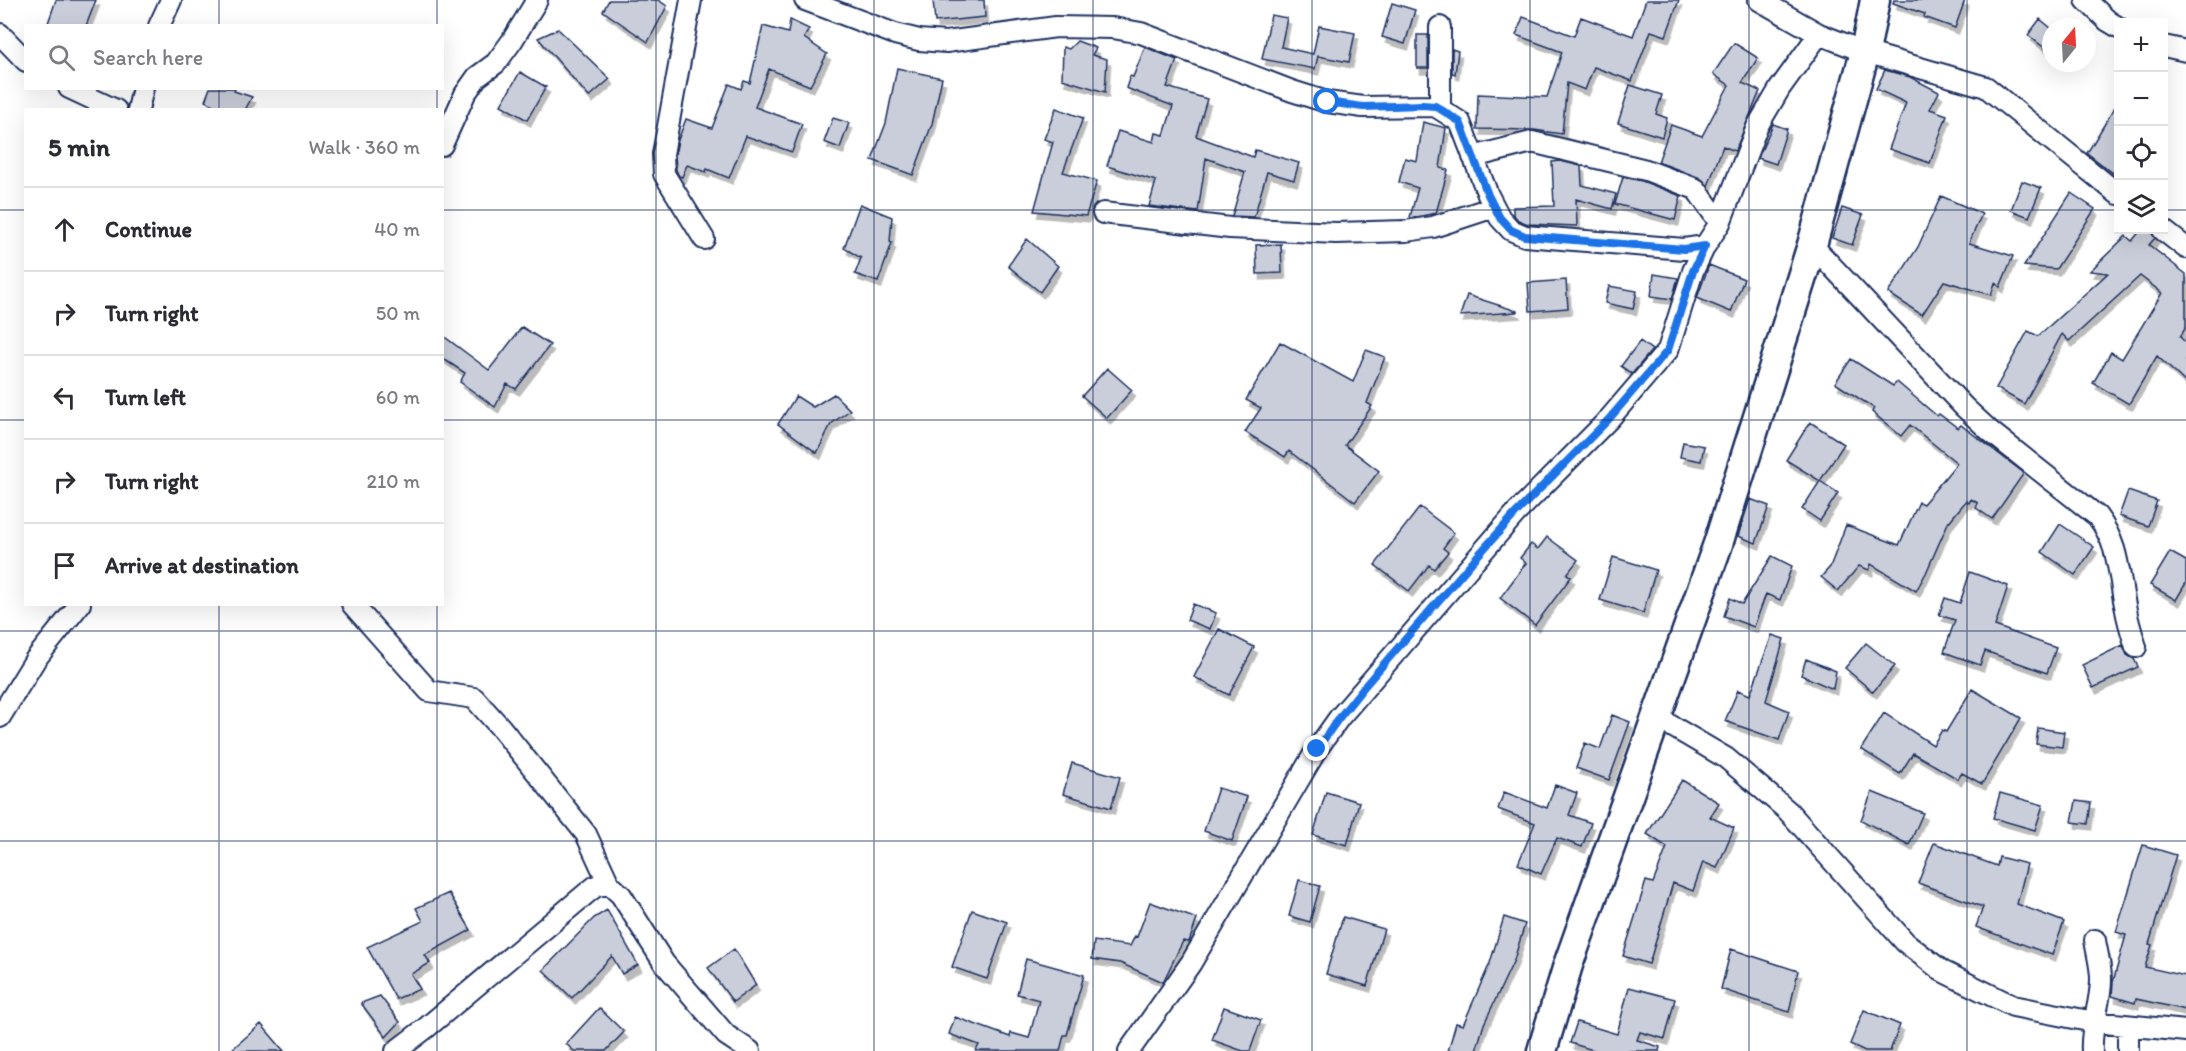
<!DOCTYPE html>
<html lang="en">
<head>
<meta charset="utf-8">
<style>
  :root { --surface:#fff; --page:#f2f2f3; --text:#2b2b33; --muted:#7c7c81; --line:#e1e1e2 }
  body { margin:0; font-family:Itim,sans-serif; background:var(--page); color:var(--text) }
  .controls { position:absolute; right:18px; top:18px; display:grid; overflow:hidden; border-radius:0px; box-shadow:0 6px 24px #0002 }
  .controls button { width:54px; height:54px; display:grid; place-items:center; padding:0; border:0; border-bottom:2px solid var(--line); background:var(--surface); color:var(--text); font:30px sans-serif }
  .compass { position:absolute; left:2042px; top:18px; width:54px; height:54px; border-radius:50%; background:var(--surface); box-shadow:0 6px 24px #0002; rotate:18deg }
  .stop { position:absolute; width:18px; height:18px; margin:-14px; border:4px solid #1a73e8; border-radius:50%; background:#fff }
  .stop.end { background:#1a73e8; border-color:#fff; box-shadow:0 2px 6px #0008 }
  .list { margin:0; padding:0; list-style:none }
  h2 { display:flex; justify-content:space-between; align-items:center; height:78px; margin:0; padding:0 24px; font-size:26px }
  h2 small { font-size:20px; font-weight:400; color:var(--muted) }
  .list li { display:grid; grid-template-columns:39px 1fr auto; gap:18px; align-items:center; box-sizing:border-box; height:84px; padding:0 24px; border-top:2px solid var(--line) }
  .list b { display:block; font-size:22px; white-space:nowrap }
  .list em { font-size:20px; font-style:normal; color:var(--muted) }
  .icon { flex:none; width:33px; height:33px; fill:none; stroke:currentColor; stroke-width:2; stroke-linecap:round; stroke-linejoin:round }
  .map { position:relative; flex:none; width:2186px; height:1051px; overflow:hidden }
  .search { position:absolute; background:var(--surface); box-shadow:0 6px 24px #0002; left:24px; top:24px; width:420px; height:66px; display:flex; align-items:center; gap:15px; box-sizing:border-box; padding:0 21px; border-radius:0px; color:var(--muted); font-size:22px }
  .panel { position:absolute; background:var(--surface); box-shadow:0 6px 24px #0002; left:24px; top:108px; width:420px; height:498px; border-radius:0px }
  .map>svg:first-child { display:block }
  .building { fill:#caceda; stroke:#1b2f5e; stroke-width:1.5; filter:url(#shadow) }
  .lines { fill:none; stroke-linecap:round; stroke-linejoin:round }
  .street-casing { stroke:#1b2f5e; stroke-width:24 }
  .secondary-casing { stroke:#1b2f5e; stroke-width:33 }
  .street { stroke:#fff; stroke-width:20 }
  .secondary { stroke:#fff; stroke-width:28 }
  .route { stroke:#1a73e8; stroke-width:8 }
  .grid { fill:none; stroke:#1b2f5e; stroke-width:1.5; stroke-opacity:0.55 }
</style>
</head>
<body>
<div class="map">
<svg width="2186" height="1051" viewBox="0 0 2186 1051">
  <defs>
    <filter id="shadow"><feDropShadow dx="3.5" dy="6" stdDeviation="0" flood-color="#0004"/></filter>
  </defs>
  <rect width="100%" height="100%" fill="#fff"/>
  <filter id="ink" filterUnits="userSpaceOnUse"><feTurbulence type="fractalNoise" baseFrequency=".0167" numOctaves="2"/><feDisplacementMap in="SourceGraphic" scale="12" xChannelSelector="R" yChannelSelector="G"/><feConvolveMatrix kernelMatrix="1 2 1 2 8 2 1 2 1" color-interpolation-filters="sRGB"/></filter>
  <g filter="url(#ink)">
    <path class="building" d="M56,0h40l-10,26h-39z
      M609,0h49l9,6 -19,36 -45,-31z
      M933,0h51l1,17 -50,5z
      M1646,0h33l-13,36 -15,-5 -19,50 -38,-14 -9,23 -18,-7 -5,51 -28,-4 -57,-1 1,-35 69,3 15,-45 -46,-17 7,-18 51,19 7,-19 52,19z
      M1894,0h71l-10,28 -31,-11 1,-3 -32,-11z
      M1392,3l23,7 -10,34 -23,-7z
      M1271,15l16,3 -6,29 32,7 6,-28 36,7 -6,29 -31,-6 -3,13 -53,-10z
      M2040,19l11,9v25l-23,-18z
      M790,20l19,9 -5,9 23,16 -17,32 -41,-17 -14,38 47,17 -10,28 -46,-16 -17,42 -22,-9 -1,3 -19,-7 -5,12 -3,-1 -3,-6 -1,-15 3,-15 8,-21 26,9 17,-44 12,5 3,-8 6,2 13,-57 25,7z
      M558,29l52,50 -21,18 -51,-59z
      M1417,35h11v33h-11z
      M1077,41l19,7 -4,7 15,4 -2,33 -43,-13 1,-32 6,2z
      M1734,43l24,15 -16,25 18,8 -25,60 -12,-5 -15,40 -8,-8 -42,-16 13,-37 31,11 27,-51 -16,-11z
      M1145,47l32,13 -10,27 40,12 -11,37 57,21 2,-7 44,13 -5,17 -27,-8 -13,45 -22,-1 13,-44 -39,-14 -8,54 -49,-6 7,-25 -49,-15 11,-35 36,11 2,-9 8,2 9,-29 -47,-18 4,-12 3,1z
      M1452,49l6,2 -3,23 -3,-1z
      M897,68l45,10 -10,46 -19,51 -41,-15 14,-37z
      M1885,70l25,7 29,15 -9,17 17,6 -17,48 -41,-14 17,-46 -30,-14z
      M520,72l26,15 -19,33 -26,-15z
      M1630,85l32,10 -6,19 11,4 -5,19 -44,-14z
      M210,88h25l-1,3 18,6 -7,13h-32v-5l-8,-4z
      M2118,102v62l-5,9 -26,-20z
      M1056,108l27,10 -20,54 34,9 -11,35 -52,-5 19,-69 -9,-3z
      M833,118l16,5 -9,25 -16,-6z
      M1423,122l23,6 -6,40 8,2 -12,43 -24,5 -2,-1 8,-29 -19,-6 6,-24 12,3z
      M1773,124l14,5 -11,35 -18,-6z
      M1560,161l21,5 1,19 34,9 -4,15 -36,-10 1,27 -49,-2 -10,-4 -5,-6v-7l41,-1 -2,-44z
      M1623,177l19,4 39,15 -6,24 -60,-16z
      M2022,181l19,7 -12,29 -18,-7z
      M2071,193l24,16 -39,60 -32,-3z
      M1941,196l41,18 -13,29 44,13 -13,31 -5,-4 -4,12 -47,-14 -22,34 -34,-22 30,-46z
      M860,204l32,13 -2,25 2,1 -14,39 -23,-8 6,-16 -17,-10z
      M1842,208l21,7 -11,30 -20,-7z
      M2141,230h10l4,8 -6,7 37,29v53l-6,10 6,6v40l-29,-27 -28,48 -36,-21 18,-31 11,7 40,-66 -22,-17 -71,65 -7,-7 -38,70 -28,-16 32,-57 10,5 70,-63 -18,-2 36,-35 6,5z
      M1027,239l31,27 -18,26 -32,-26z
      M1281,244l1,29 -25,1 -1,-29z
      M1709,265l35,14 -13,33 -34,-14z
      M1654,274l24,4 -6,21 -21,-3z
      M1566,280l2,28 -38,3 -2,-28z
      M1609,286l28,5 -4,18 -28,-6z
      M1467,295l50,16v1l-57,4z
      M522,327l28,18 -34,44 -9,-5 -12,23 -35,-25 5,-9 -23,-15v-23l47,35z
      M1640,341l12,9 -20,24 -11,-8z
      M1280,342l73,40 13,-32 19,7 -18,46 5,3 -27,39 34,26 -24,31 -66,-51 -4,6 -40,-25 16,-24 -15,-8z
      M1851,359l42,27 4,-4 40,34 2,-2 19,14 3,-3 63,48 -32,46 -16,-11 2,-5 -7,-4 -2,4 -3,-2 -18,22 -22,50 -10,18 -45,-27 -2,6 -10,-4 -21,25 -17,-14 9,-10 16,-42 53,20 20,-43 4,2 34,-41 -47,-38 -9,11 -29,-24 2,-4 -39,-25z
      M1107,368l25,22 -25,28 -25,-22z
      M834,394l16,16 -19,14 -14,29 -39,-29 18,-28 17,11z
      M1810,422l34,22 -24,37 -34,-21z
      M1683,442l21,4 -3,15 -21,-4z
      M1820,481l18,12 -18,28 -18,-12z
      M2128,491l29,10 -9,25 -29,-10z
      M1750,499l19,7 -13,37 -18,-7z
      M1420,507l34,26 -11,15 5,4 -14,17 -5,-4 -20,26 -34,-26z
      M2060,524l34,23 -19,28 -33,-23z
      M1547,537l31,23 -11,14 4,3 -36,48 -35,-27 26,-35 -6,-5 11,-14 7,5z
      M2170,552l16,9v22l-10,17 -26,-15z
      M1772,556l20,10 -12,34 -14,-6 -12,33 -30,-11 6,-18 12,6z
      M1613,557l43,13 -13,43 -43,-13z
      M1970,572l38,14 -13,40 61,22 -9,25 -62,-22 -5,14 -36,-13 11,-32 -16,-5 6,-17 15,5z
      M1193,604l23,9 -6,16 -23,-9z
      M1219,629l35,18 -25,48 -35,-18z
      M1772,635l12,4 -18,62 23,10 -10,29 -54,-19 13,-31 12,5z
      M1866,643l29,23 -22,26 -28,-24z
      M2123,645l4,10 7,4 4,8 -45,21 -11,-23z
      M1806,659l30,12 -3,18 -32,-14z
      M1972,689l49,29 -39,66 -20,-11 -4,6 -45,-26 -13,21 -39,-25 23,-36 49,32 9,-15 4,2z
      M1612,715l18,7 -21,58 -33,-12 9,-25 15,6z
      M2038,728l26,4 -2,15 -26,-3z
      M1072,763l48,14 -9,31 -48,-14z
      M1682,780l37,23 -9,14 24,11 -17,40 -14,-6 -10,29 -20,-8 -24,81 -26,-8 23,-75 7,2 14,-36 -20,-13z
      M1555,785l22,8 -8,22 22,8 -9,24 -25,-9 -16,36 -23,-10 17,-41 -37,-14 6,-17 43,16z
      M1218,788l29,9 -15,44 -28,-10z
      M1326,792l33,10 -12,43 -34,-10z
      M1872,792l51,21 -14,32 -48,-25z
      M2000,793l43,12 -8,25 -42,-12z
      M2076,801l15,2 -3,21 -16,-2z
      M1934,843l63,23 2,-9 28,7 -10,40 47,18 -12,33 -76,-28 7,-20 -65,-24z
      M2143,845l33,10 -27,89 3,1 -7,22 41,9v34l-50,-11 -1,4 -23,-7 1,-14 13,-47 -10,-3z
      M1299,880l21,6 -10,36 -21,-6z
      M449,893l22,37 -46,25 5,8 -19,11 9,15 -24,10 -29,-52 56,-26 -7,-13z
      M1150,902l47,17 -8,23 -6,-1 -20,41 -43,-19 -28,-4 2,-18 36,5 5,-10 2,1z
      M607,910l31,55 -16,9 -10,-18 -40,42 -29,-28 51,-52z
      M972,910l35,12 -20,57 -35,-12z
      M1343,917l41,12 -17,57 -41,-12z
      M1504,917l21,7 -11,36 -30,64 -8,27h-28l8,-28 7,2 27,-62z
      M734,949l22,36 -23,17 -25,-34z
      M1731,949l67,22 -9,41 -68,-23z
      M1026,959l58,16 -17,60h-3l-4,16h-84l3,-6 -30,-11 6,-17 55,20 1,-4 18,5 10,-38 -22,-6z
      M1629,987l46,12 -10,40 -25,-7 -3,8 23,7 -1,4h-63l-26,-8 7,-21 40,12z
      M380,996l20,26 -14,15 -25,-34z
      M1224,1007l37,13 -11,31h-7l-31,-11z
      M599,1008l25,24 -18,19h-32l-8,-7z
      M1864,1010l36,15 -10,26h-25l-15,-7z
      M261,1024l23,27h-54z"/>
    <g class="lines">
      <defs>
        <path id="street" d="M691,0l-28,154 1,20 40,65
          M805,0l90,34 24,6 27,2 110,-15 57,1 28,5 151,58 35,11 36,5 72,-1 25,16 28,73 12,23 11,12 14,6 159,13 21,-3 15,-23 37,-96 23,-39 39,-54
          M1759,0l60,34 46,18 121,35 132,107
          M2086,0l22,21 10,6
          M159,26l12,-26
          M0,34l26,27
          M2164,46l22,5
          M69,88l47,22
          M1440,109v-82
          M138,110l5,-22
          M442,145l23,-51 12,-17 19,-14 16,-22 25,-41
          M1473,157l59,-15 114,28 50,19 24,34
          M1103,213l127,15 106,5 70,-2 27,-4 61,-20
          M2163,230l23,18
          M1812,245l152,162 27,25 106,84c23,30 21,58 29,94 2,12 6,24 10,37
          M352,604l77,87 45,7 27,30 85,106 23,50
          M0,717l35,-57 45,-56
          M1658,718l68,40 62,53 117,131 37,29 71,35 81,16 92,9
          M2128,1026v25
          M396,1051l30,-23 161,-135 9,-7 13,-2 12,11 43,68 62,72 24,16
          M1129,1051l62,-88 126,-214 22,-31 177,-205 93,-94 59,-69 25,-79 12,-25
          M2092,1051c-2,-24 9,-47 9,-72 0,-13 -4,-26 -6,-39"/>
        <path id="secondary" d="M1542,1051l26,-86 150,-421 94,-299 53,-193 10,-52"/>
      </defs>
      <use href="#street" class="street-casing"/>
      <use href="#secondary" class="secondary-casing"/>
      <use href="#street" class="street"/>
      <use href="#secondary" class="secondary"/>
    </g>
  </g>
  <g class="lines" filter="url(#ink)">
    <path class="route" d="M1317,749l22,-31 24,-30 109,-126 44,-49 93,-94 59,-69 25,-79 12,-25 -21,3 -159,-13 -14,-6 -11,-12 -12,-23 -28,-73 -20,-13 -5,-3 -13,-1 -59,2 -36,-5"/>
  </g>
  <path class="grid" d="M219,0v26M437,0v26M656,0v1051M874,0v1051M1093,0v1051M1312,0v1051M1530,0v1051M1749,0v1051M1967,0v1051M219,88v22M437,88v22M0,210h26M442,210h1676M2164,210h22M0,420h26M442,420h1744M219,604v447M437,604v447M0,631h2186M0,841h2186"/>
</svg>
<div class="controls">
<button>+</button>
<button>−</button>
<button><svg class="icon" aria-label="locate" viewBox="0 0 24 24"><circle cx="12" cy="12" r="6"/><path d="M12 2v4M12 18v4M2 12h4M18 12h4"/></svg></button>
<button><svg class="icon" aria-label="layers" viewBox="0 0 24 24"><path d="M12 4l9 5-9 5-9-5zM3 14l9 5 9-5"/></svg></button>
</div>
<svg class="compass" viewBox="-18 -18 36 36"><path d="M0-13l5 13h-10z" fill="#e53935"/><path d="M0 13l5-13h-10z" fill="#7c7c81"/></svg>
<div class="stop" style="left:1327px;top:102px"></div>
<div class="stop end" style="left:1317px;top:749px"></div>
<div class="search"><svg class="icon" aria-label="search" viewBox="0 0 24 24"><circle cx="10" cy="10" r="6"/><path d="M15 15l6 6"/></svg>Search here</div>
<section class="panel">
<h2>5 min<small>Walk · 360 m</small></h2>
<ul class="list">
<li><svg class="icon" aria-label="ahead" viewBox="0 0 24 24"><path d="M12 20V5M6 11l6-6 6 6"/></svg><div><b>Continue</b></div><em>40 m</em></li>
<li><svg class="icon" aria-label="right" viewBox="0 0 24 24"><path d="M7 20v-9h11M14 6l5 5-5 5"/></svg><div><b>Turn right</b></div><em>50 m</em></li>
<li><svg class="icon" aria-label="left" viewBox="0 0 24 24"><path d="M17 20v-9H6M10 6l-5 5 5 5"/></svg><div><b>Turn left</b></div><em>60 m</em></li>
<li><svg class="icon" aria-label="right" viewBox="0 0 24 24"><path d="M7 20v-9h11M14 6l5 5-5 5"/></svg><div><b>Turn right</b></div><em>210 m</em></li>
<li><svg class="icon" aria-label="arrive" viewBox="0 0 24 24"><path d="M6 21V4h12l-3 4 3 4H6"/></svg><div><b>Arrive at destination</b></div></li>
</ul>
</section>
</div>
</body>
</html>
